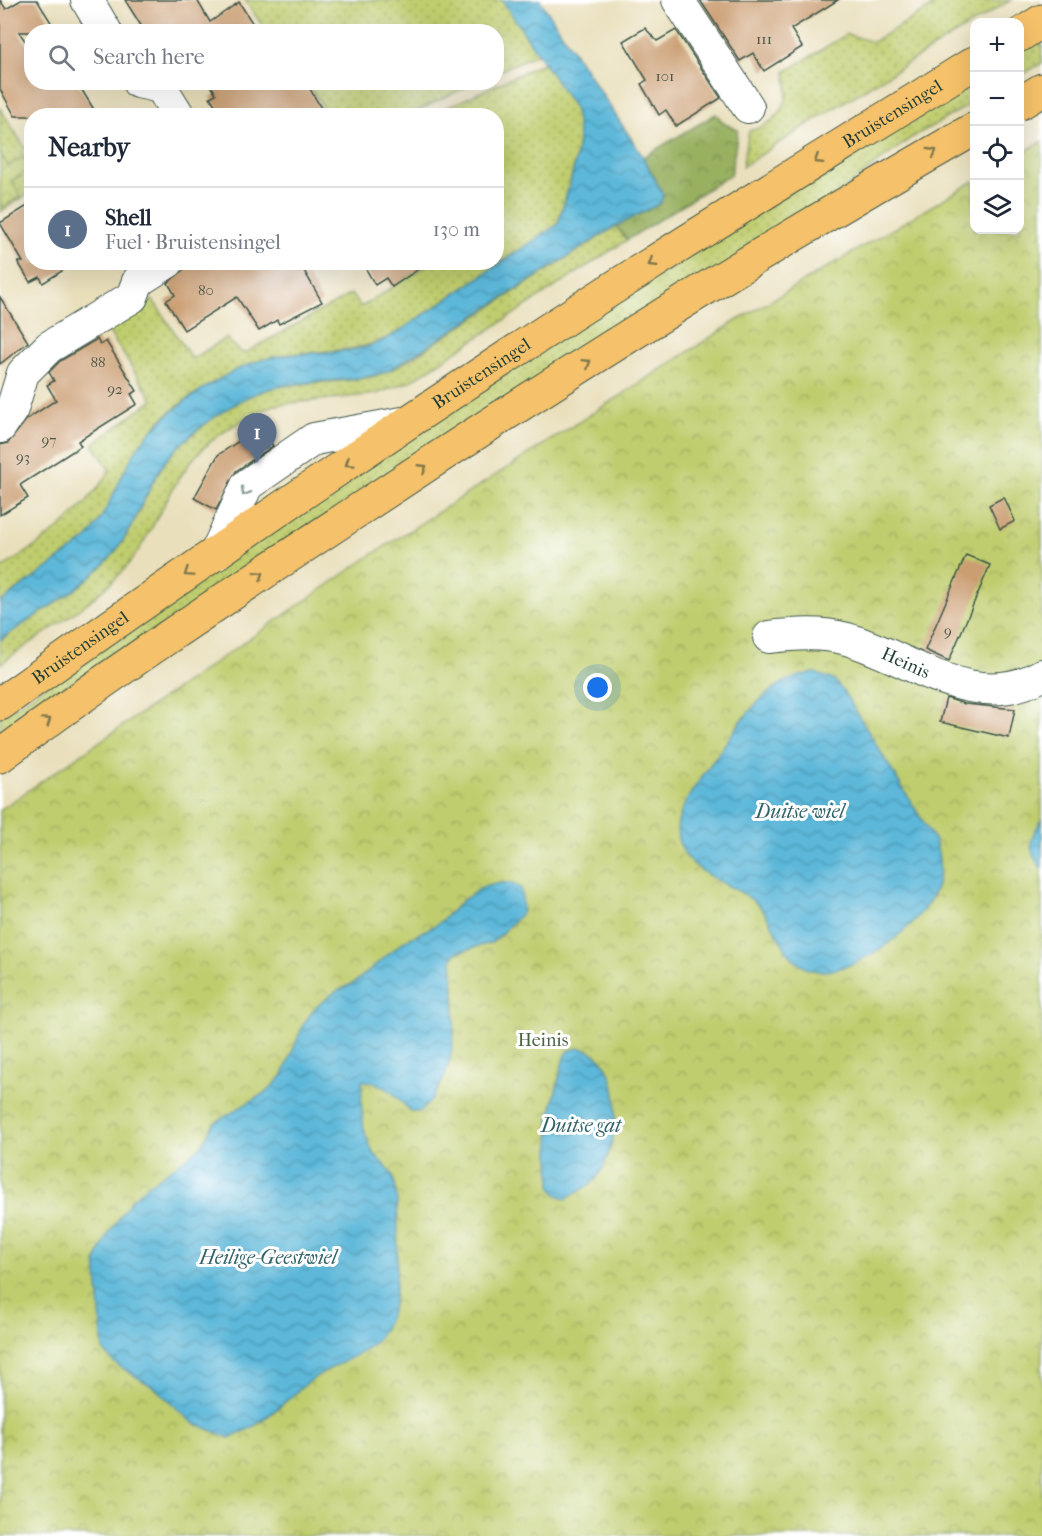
<!DOCTYPE html>
<html lang="en">
<head>
<meta charset="utf-8">
<style>
  :root { --surface:#fff; --page:#f2f2f3; --text:#1f2937; --muted:#747a83; --line:#e0e1e3; --accent:#db2777 }
  body { margin:0; font-family:"IM FELL French Canon",serif; background:var(--page); color:var(--text) }
  .controls { position:absolute; right:18px; top:18px; display:grid; overflow:hidden; border-radius:12px; box-shadow:0 6px 24px #0002 }
  .controls button { width:54px; height:54px; display:grid; place-items:center; padding:0; border:0; border-bottom:2px solid var(--line); background:var(--surface); color:var(--text); font:30px sans-serif }
  .you { position:absolute; left:598px; top:688px; width:21px; height:21px; margin:-15px; border:4px solid #fff; border-radius:50%; background:#1a73e8; box-shadow:0 0 0 9px #1a73e833 }
  .badge { display:grid; place-items:center; width:39px; height:39px; border-radius:50%; background:var(--accent); color:#fff; font-size:20px; font-weight:700 }
  .pin { position:absolute; translate:-50% -50px; filter:drop-shadow(0 2px 3px #0008) }
  .pin::after { content:''; position:absolute; top:32px; width:21px; height:18px; background:inherit; clip-path:polygon(0 0,100% 0,50% 100%) }
  .list { margin:0; padding:0; list-style:none }
  h2 { display:flex; justify-content:space-between; align-items:center; height:78px; margin:0; padding:0 24px; font-size:26px }
  h2 small { font-size:20px; font-weight:400; color:var(--muted) }
  .list li { display:grid; grid-template-columns:39px 1fr auto; gap:18px; align-items:center; box-sizing:border-box; height:84px; padding:0 24px; border-top:2px solid var(--line) }
  .list b { display:block; font-size:22px; white-space:nowrap }
  .list p { margin:0; font-size:20px; white-space:nowrap; color:var(--muted) }
  .list em { font-size:20px; font-style:normal; color:var(--muted) }
  .icon { flex:none; width:33px; height:33px; fill:none; stroke:currentColor; stroke-width:2; stroke-linecap:round; stroke-linejoin:round }
  .map { position:relative; flex:none; width:1042px; height:1536px; overflow:hidden }
  .search { position:absolute; background:var(--surface); box-shadow:0 6px 24px #0002; left:24px; top:24px; width:480px; height:66px; display:flex; align-items:center; gap:15px; box-sizing:border-box; padding:0 21px; border-radius:24px; color:var(--muted); font-size:22px }
  .panel { position:absolute; background:var(--surface); box-shadow:0 6px 24px #0002; left:24px; top:108px; width:480px; height:162px; border-radius:24px }
  .map>svg:first-child { display:block }
  .grass { fill:url(#grass-dots); stroke:#708551; stroke-width:1.5 }
  .forest { fill:url(#forest-crowns); stroke:#5c764a; stroke-width:1.5 }
  .park { fill:url(#park-crowns); stroke:#708551; stroke-width:1.5 }
  .water { fill:url(#water-waves); stroke:#3d7a86; stroke-width:1.5 }
  .building { fill:#cb9e72 }
  .lines { fill:none; stroke-linecap:round; stroke-linejoin:round }
  .minor-casing { stroke:#3d5548; stroke-width:34 }
  .major-casing { stroke:#3d5548; stroke-width:35 }
  .minor { stroke:#fff; stroke-width:32 }
  .major { stroke:#f5c16b; stroke-width:33 }
  .oneway { stroke:#7f784d }
  .oneway2 { stroke:#8f9e9a }
  .labels { text-anchor:middle; dominant-baseline:central; stroke-width:6; stroke-linejoin:round; paint-order:stroke }
  .number-label { font-size:15px; fill:#4a5544 }
  .street-label { font-size:18px; fill:#1f3d34; stroke:#fff }
  .park-label { font-size:18px; fill:#476142; stroke:#fff }
  .water-label { font-size:20px; font-style:italic; fill:#316266; stroke:#fff }
</style>
</head>
<body>
<div class="map">
<svg width="1042" height="1536" viewBox="0 0 1042 1536">
  <defs>
    <pattern id="grass-dots" width="8" height="8" patternUnits="userSpaceOnUse" patternTransform="scale(1.5)"><rect width="8" height="8" fill="#c0cd6e"/><path d="M2 2h.1M6 6h.1" fill="none" stroke="#9ba85b" stroke-width="1.8" stroke-linecap="round"/></pattern>
    <pattern id="forest-crowns" width="20" height="18" patternUnits="userSpaceOnUse" patternTransform="scale(1.5)"><rect width="20" height="18" fill="#98b061"/><path d="M2 6a3 3 0 1 1 6 0M12 15a3 3 0 1 1 6 0" fill="none" stroke="#7b9051"/></pattern>
    <pattern id="park-crowns" width="20" height="18" patternUnits="userSpaceOnUse" patternTransform="scale(1.5)"><rect width="20" height="18" fill="#c0cd6e"/><path d="M2 6a3 3 0 1 1 6 0M12 15a3 3 0 1 1 6 0" fill="none" stroke="#9ba85b"/></pattern>
    <pattern id="water-waves" width="16" height="10" patternUnits="userSpaceOnUse" patternTransform="scale(1.5)"><rect width="16" height="10" fill="#5bb7d9"/><path d="M0 5q4-4 8 0t8 0" fill="none" stroke="#4b96b1"/></pattern>
  </defs>
  <rect width="100%" height="100%" fill="#fff"/>
  <filter id="ink" filterUnits="userSpaceOnUse"><feTurbulence type="fractalNoise" baseFrequency=".0167" numOctaves="2"/><feDisplacementMap in="SourceGraphic" scale="12" xChannelSelector="R" yChannelSelector="G"/><feConvolveMatrix kernelMatrix="1 2 1 2 8 2 1 2 1" color-interpolation-filters="sRGB"/></filter>
  <filter id="wash" filterUnits="userSpaceOnUse"><feTurbulence type="fractalNoise" baseFrequency=".008" numOctaves="4" result="noise"/><feDisplacementMap in="SourceGraphic" scale="24" xChannelSelector="R" yChannelSelector="G"/><feGaussianBlur stdDeviation="1.35" result="paint"/><feColorMatrix in="noise" values="0 0 0 0 0 0 0 0 0 0 0 0 0 0 0 0 0 1.4 0 .05"/><feComposite in="paint" operator="in"/></filter>
  <g filter="url(#wash)">
    <rect width="100%" height="100%" fill="#e9dfbb"/>
    <path class="grass" d="M245,0h257l37,53 -42,19 -1,-40 -230,-1z
      M934,0h77l-198,121 -71,46 7,-36c30,-8 44,-28 36,-59l62,-38 26,8 60,-36z
      M1042,34v29l-22,13v-28z
      M545,62c10,15 23,31 30,48 12,30 -9,82 -17,114l-163,110c-43,22 -67,14 -111,21 -41,6 -110,46 -136,79 -18,23 -35,64 -50,92l-11,13 -87,64v-34c47,-29 74,-48 107,-93l2,-7 -16,-25 60,-44 -46,-71 46,-29 39,59 34,-21 14,14 5,1 106,-59 9,12h3l68,-43 65,-1v-146l-65,-1z
      M974,75v27l-63,36 -89,67 -822,535v-23l428,-294z
      M308,83h166l-65,32h-81z
      M0,108l32,51 -1,33 -31,20z
      M616,226l11,14 -216,141 -35,13 -101,11c-24,8 -64,32 -80,52 -30,34 -44,86 -77,119 -34,34 -79,60 -118,88v-24c35,-25 82,-50 110,-82 22,-25 33,-59 49,-87 16,-27 59,-59 87,-73 39,-20 85,-12 126,-21 10,-2 20,-8 29,-12z"/>
    <path class="forest" d="M716,114l9,10 13,6 -7,44 -104,66 -11,-14 45,-23 -5,-23 -13,-23z"/>
    <path class="park" d="M1042,141v1395h-1042v-726l373,-256 360,-231 241,-142v49h46v-75z
      M0,152l8,14 15,-9 8,12 -20,12 10,15 -18,11 -3,-5z"/>
    <path class="water" d="M502,0h38l103,157 20,37 -2,9 -45,23 -228,145c-45,16 -99,4 -142,27 -30,16 -70,44 -87,73 -17,29 -27,62 -49,87 -28,32 -75,57 -110,82v-37l87,-64c20,-25 30,-56 46,-84 23,-39 89,-84 132,-96 34,-9 71,-3 105,-13 8,-2 17,-8 25,-12l163,-110c10,-37 28,-80 16,-116z
      M815,673l19,7 10,12 91,149c5,16 7,33 0,49 -14,36 -83,89 -123,80 -27,-6 -35,-44 -51,-62 -11,-13 -31,-21 -46,-29 -68,-38 -30,-78 3,-125 26,-37 50,-76 97,-81z
      M1042,820v49c-15,-19 -14,-30 0,-49z
      M501,883h9l11,5 2,24 -30,30 -37,11 -4,5c3,53 11,114 -32,154l-10,-1c-14,-16 -26,-30 -48,-30 -1,25 -2,49 11,71 5,8 13,13 18,21 11,19 6,102 3,127 -2,13 -11,35 -22,44 -15,14 -38,21 -55,32 -32,22 -50,49 -88,62l-37,-16 -37,-34 -41,-25 -11,-13 -7,-89 11,-25 24,-36 17,-15 44,-31 10,-9 12,-22 54,-32 15,-16 20,-50 12,-17 20,-16 19,-9 49,-41 35,-18 25,-24 20,-13z
      M579,1048c50,7 41,95 20,126 -7,12 -22,18 -33,25l-10,-5 -5,-9 -2,-65 15,-63 6,-7z"/>
    <g id="blocks">
      <path class="building" d="M0,0l6,9 15,-9h16l20,32h-38l13,19v31h45l21,34h-83l-15,-27z
        M125,0h72l13,22 29,-20 19,30h-113z
        M700,0h138l-47,29 11,18 -38,24 -11,-18 -13,8z
        M645,28l12,13 19,-11 45,68 -45,28 -10,-16 -7,5 -18,-31 6,-4 -24,-39z
        M209,82h97l15,26 -12,8h-87l-12,-19 6,-3z
        M32,203v59h44l-33,21 -3,-6 -10,5 -12,-20h5l-23,-39z
        M192,262h107l23,40 -43,22 -2,-4 -18,11 -22,-34 -53,33 -18,-29 9,-6 -7,-12z
        M362,262h67l-37,25 -6,-9 -11,7z
        M0,297l28,45 -28,22z
        M97,339l3,6 6,-4 31,50 -6,3 6,10 -59,37 3,5 -61,39 8,13 -28,17v-70l8,-2 19,-24 29,-19 -9,-15 7,-4 -5,-9 11,-11z
        M260,427l13,19 -37,25 -20,39 -22,-12 24,-43z
        M1004,497l11,24 -15,8 -11,-24z
        M966,555l24,10 -41,96 -24,-11z
        M946,698l19,6 50,5 -6,29 -69,-16z"/>
    </g>
  </g>
  <g filter="url(#ink)">
    <use href="#blocks" fill-opacity="0" stroke="#3d5548" stroke-width="1.5"/>
    <g class="lines">
      <defs>
        <g id="minor">
          <path d="M87,0l19,32"/>
          <path d="M678,0l70,107"/>
          <path d="M138,82l23,5 18,29"/>
          <path d="M0,427l12,-18 11,-36 26,-26 83,-50 6,-16 30,-19"/>
          <path d="M215,555l32,-70 67,-46 94,-17"/>
          <path id="s1" d="M769,637c26,-3 52,-5 78,2 65,19 127,75 195,36"/>
        </g>
        <g id="major">
          <path d="M1020,35l22,-14"/>
          <path d="M1020,103l22,-13"/>
          <path id="s2" d="M0,704c214,-151 429,-300 651,-440 107,-68 216,-134 323,-201"/>
          <path d="M0,756c117,-87 239,-167 360,-247 201,-133 406,-261 614,-380"/>
        </g>
      </defs>
      <use href="#minor" class="minor-casing"/>
      <use href="#major" class="major-casing"/>
      <use href="#minor" class="minor"/>
      <use href="#major" class="major"/>
    </g>
    <defs><path id="oneway-chevron" d="M-2-3.5L2.5 0L-2 3.5" fill="none" stroke-width="1.6" stroke-linecap="round" stroke-linejoin="round" transform="scale(1.5)"/></defs>
    <g class="oneway">
      <use href="#oneway-chevron" transform="translate(933 152) rotate(-30)"/>
      <use href="#oneway-chevron" transform="translate(818 160) rotate(148)"/>
      <use href="#oneway-chevron" transform="translate(652 263) rotate(148)"/>
      <use href="#oneway-chevron" transform="translate(587 363) rotate(-32)"/>
      <use href="#oneway-chevron" transform="translate(349 463) rotate(146)"/>
      <use href="#oneway-chevron" transform="translate(423 468) rotate(-33)"/>
      <use href="#oneway-chevron" transform="translate(188 573) rotate(146)"/>
      <use href="#oneway-chevron" transform="translate(260 575) rotate(-33)"/>
      <use href="#oneway-chevron" transform="translate(47 721) rotate(-35)"/>
    </g>
    <use class="oneway2" href="#oneway-chevron" transform="translate(245 492) rotate(120)"/>
  </g>
  <g class="labels">
    <g class="number-label">
      <text x="764" y="39">111</text>
      <text x="665" y="76">101</text>
      <text x="206" y="290">80</text>
      <text x="98" y="362">88</text>
      <text x="115" y="389">92</text>
      <text x="49" y="440">97</text>
      <text x="23" y="457">93</text>
      <text x="948" y="631">9</text>
    </g>
    <g class="street-label">
      <text stroke="none"><textPath href="#s2" startOffset="1070">Bruistensingel</textPath></text>
      <text stroke="none"><textPath href="#s2" startOffset="584">Bruistensingel</textPath></text>
      <text stroke="none"><textPath href="#s2" startOffset="98">Bruistensingel</textPath></text>
      <text stroke="none"><textPath href="#s1" startOffset="142">Heinis</textPath></text>
    </g>
    <g class="park-label">
      <text x="543" y="1040">Heinis</text>
    </g>
    <g class="water-label">
      <text x="800" y="811">Duitse wiel</text>
      <text x="581" y="1125">Duitse gat</text>
      <text x="268" y="1257">Heilige-Geestwiel</text>
    </g>
  </g>
</svg>
<div class="controls">
<button>+</button>
<button>−</button>
<button><svg class="icon" aria-label="locate" viewBox="0 0 24 24"><circle cx="12" cy="12" r="6"/><path d="M12 2v4M12 18v4M2 12h4M18 12h4"/></svg></button>
<button><svg class="icon" aria-label="layers" viewBox="0 0 24 24"><path d="M12 4l9 5-9 5-9-5zM3 14l9 5 9-5"/></svg></button>
</div>
<div class="you"></div>
<div class="pin badge" style="left:257px;top:463px;background:#5c6f8a">1</div>
<div class="search"><svg class="icon" aria-label="search" viewBox="0 0 24 24"><circle cx="10" cy="10" r="6"/><path d="M15 15l6 6"/></svg>Search here</div>
<section class="panel">
<h2>Nearby<small></small></h2>
<ul class="list">
<li><span class="badge" style="background:#5c6f8a">1</span><div><b>Shell</b><p>Fuel · Bruistensingel</p></div><em>130 m</em></li>
</ul>
</section>
</div>
</body>
</html>
